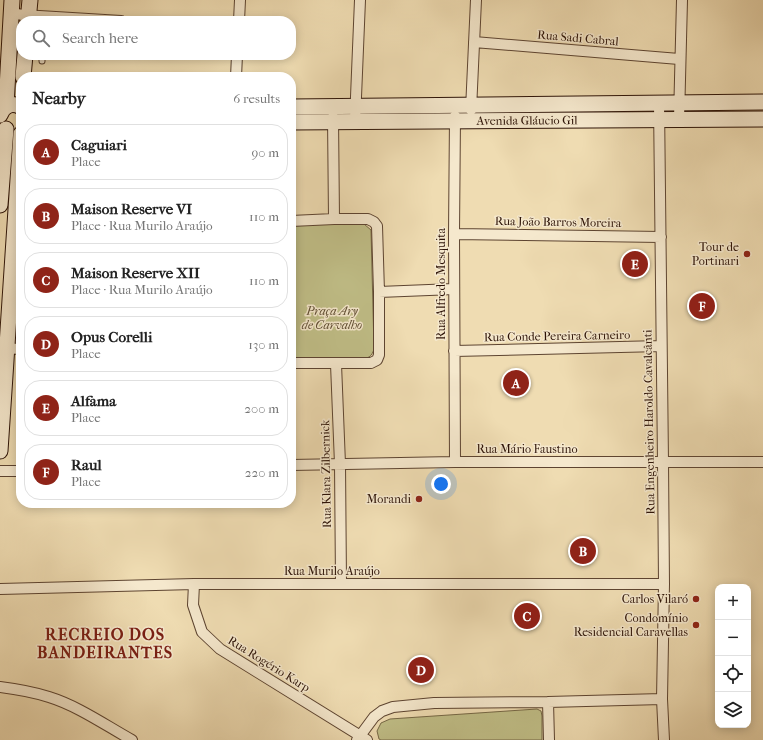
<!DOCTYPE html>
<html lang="en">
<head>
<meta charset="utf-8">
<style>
  :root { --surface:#fff; --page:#f6f6f6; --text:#222; --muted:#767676; --line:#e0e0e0; --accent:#8f2418 }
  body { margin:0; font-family:"IM FELL French Canon",serif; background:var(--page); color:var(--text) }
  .controls { position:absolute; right:12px; bottom:12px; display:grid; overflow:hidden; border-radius:8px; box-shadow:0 2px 10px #0003 }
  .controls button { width:36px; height:36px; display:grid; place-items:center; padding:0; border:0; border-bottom:1px solid var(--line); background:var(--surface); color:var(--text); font:20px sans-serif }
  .you { position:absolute; left:441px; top:484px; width:14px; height:14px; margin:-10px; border:3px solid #fff; border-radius:50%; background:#1a73e8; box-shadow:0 0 0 6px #1a73e833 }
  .badge { display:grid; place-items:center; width:26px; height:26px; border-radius:50%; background:var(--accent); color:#fff; font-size:13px; font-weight:700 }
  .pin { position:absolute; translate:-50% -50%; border:2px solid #fff; box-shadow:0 1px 4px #0006 }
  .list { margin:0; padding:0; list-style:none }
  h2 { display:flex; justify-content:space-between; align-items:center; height:52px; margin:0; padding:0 16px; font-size:17px }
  h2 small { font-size:13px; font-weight:400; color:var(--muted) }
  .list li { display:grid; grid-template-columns:26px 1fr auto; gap:12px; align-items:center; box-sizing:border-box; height:56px; margin:0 8px 8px; padding:0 8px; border:1px solid var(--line); border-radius:16px }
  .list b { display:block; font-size:15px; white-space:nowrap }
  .list p { margin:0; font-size:13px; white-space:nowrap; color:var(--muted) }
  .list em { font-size:13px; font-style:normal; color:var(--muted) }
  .icon { flex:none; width:22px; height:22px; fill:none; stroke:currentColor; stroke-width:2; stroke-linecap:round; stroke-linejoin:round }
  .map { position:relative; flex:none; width:763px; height:740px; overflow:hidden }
  .search { position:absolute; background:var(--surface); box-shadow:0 2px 10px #0003; left:16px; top:16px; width:280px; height:44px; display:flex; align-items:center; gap:10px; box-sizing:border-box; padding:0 14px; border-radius:16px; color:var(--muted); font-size:15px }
  .panel { position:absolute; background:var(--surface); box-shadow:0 2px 10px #0003; left:16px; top:72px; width:280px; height:436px; border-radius:16px }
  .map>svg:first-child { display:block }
  .green { fill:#c0be87; stroke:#766846 }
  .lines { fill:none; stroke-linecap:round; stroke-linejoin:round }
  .lane-casing { stroke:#5d4431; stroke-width:7 }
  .street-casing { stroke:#5d4431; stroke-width:12 }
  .secondary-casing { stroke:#2c1206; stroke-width:17 }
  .lane { stroke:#f5e8cd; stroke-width:5 }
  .street { stroke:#f5e8cd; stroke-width:10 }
  .secondary { stroke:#f5e8cd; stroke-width:15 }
  .poi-dot { fill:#8f2418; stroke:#f5e8cd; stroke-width:1.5 }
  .labels { text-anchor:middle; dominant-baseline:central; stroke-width:3; stroke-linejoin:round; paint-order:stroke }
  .street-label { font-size:12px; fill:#2c1206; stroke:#f5e8cd }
  .poi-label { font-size:12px; fill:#2c1206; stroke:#f5e8cd; text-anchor:end }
  .park-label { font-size:12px; font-style:italic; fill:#604e33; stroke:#f5e8cd }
  .district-label { font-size:16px; font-weight:bold; letter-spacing:1px; fill:#7a1f14; stroke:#f5e8cd }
</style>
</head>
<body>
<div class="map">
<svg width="763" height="740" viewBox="0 0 763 740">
  <rect width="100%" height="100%" fill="#efdcb2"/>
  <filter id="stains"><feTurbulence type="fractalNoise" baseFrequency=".005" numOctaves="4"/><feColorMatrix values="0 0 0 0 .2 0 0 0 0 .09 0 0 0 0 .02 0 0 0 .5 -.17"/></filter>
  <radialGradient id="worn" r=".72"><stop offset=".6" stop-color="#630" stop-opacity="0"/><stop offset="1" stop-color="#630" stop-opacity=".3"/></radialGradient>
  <path class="green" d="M322,224h42l7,6 3,119c-1,3 -2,6 -5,8 -10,5 -59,2 -73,2l-5,-2v-132z
    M537,709l4,2 1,5v24h-161l-2,-1 -2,-8 4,-8 9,-4z"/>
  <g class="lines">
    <defs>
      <path id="lane" d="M42,61v-6"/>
      <path id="street" d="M11,13l12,2 98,6
        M239,21l1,-21
        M474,42l205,17
        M236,77l1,-22
        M659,103l4,359 1,122 -2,115 2,41
        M471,110l5,-110
        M333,117l1,102
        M679,119l3,-119
        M355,121l5,-121
        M291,221l43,-2h34l6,3 3,4 2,66v63l-2,5 -6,3h-80
        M454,234l207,3
        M379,292l75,-3
        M1,348l20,1
        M454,351l207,-5
        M336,364l4,100 1,119
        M455,462l-1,-228 1,-118
        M291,465l164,-3h308
        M0,471h21
        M194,584l-1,21 9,27 18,17 147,91
        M0,589l194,-5h470
        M0,687c16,2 33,5 49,10 29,9 56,28 83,43
        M548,702l114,-3
        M357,740l17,-23 8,-6 11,-4 41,-4 114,-1 1,38"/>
      <g id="secondary">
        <path d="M28,21l2,-21"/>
        <path d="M23,77l2,-22"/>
        <path d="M6,106l6,-106"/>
        <path d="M291,107l472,-5"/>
        <path d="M0,115c4,-10 12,-13 21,-8"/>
        <path id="s1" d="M291,122l472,-3"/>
        <path d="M0,205l6,-76"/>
        <path d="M0,451l21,-317"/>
      </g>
    </defs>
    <use href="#lane" class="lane-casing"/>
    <use href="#street" class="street-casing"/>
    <use href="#secondary" class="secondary-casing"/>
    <use href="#lane" class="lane"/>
    <use href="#street" class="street"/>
    <use href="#secondary" class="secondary"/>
  </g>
  <g class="poi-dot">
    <circle cx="747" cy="254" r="4"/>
    <circle cx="419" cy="499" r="4"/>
    <circle cx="696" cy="599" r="4"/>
    <circle cx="696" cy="625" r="4"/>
  </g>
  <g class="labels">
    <g class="street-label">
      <text transform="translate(578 38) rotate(5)">Rua Sadi Cabral</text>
      <text stroke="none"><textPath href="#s1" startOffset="236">Avenida Gláucio Gil</textPath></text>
      <text transform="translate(558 222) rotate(1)">Rua João Barros Moreira</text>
      <text transform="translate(441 284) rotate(-90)">Rua Alfredo Mesquita</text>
      <text transform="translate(557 336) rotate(-1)">Rua Conde Pereira Carneiro</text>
      <text transform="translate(649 422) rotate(-91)">Rua Engenheiro Haroldo Cavalcânti</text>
      <text x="527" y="449">Rua Mário Faustino</text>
      <text transform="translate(326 474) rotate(-91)">Rua Klara Zilbernick</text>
      <text x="332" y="571">Rua Murilo Araújo</text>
      <text transform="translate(269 664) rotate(32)">Rua Rogério Karp</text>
    </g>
    <g class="poi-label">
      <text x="739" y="247">Tour de<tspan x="739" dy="14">Portinari</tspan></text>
      <text x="411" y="499">Morandi</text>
      <text x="688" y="599">Carlos Vilaró</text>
      <text x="688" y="618">Condomínio<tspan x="688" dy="14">Residencial Caravellas</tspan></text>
    </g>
    <g class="park-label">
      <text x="332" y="311">Praça Ary<tspan x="332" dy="14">de Carvalho</tspan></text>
    </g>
    <g class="district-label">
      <text x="105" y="634">RECREIO DOS<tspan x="105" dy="18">BANDEIRANTES</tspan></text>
    </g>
  </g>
  <rect width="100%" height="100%" filter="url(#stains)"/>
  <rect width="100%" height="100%" fill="url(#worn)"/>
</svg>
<div class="controls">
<button>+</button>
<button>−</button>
<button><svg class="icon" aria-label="locate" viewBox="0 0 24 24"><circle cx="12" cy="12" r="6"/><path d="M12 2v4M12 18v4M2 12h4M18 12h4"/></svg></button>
<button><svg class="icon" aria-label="layers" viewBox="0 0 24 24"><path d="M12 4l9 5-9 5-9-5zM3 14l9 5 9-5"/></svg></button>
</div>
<div class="you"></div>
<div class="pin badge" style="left:516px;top:383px">A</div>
<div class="pin badge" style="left:583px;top:551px">B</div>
<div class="pin badge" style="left:527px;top:616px">C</div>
<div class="pin badge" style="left:421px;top:670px">D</div>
<div class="pin badge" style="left:635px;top:264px">E</div>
<div class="pin badge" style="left:702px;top:306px">F</div>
<div class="search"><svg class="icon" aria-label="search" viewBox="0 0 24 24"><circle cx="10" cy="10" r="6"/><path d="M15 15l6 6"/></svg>Search here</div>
<section class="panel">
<h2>Nearby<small>6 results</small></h2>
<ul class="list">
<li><span class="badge">A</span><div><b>Caguiari</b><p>Place</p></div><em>90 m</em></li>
<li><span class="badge">B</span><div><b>Maison Reserve VI</b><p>Place · Rua Murilo Araújo</p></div><em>110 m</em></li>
<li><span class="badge">C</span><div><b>Maison Reserve XII</b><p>Place · Rua Murilo Araújo</p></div><em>110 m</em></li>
<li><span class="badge">D</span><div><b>Opus Corelli</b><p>Place</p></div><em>130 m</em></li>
<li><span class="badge">E</span><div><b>Alfama</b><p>Place</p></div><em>200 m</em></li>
<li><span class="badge">F</span><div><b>Raul</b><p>Place</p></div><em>220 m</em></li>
</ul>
</section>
</div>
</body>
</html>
